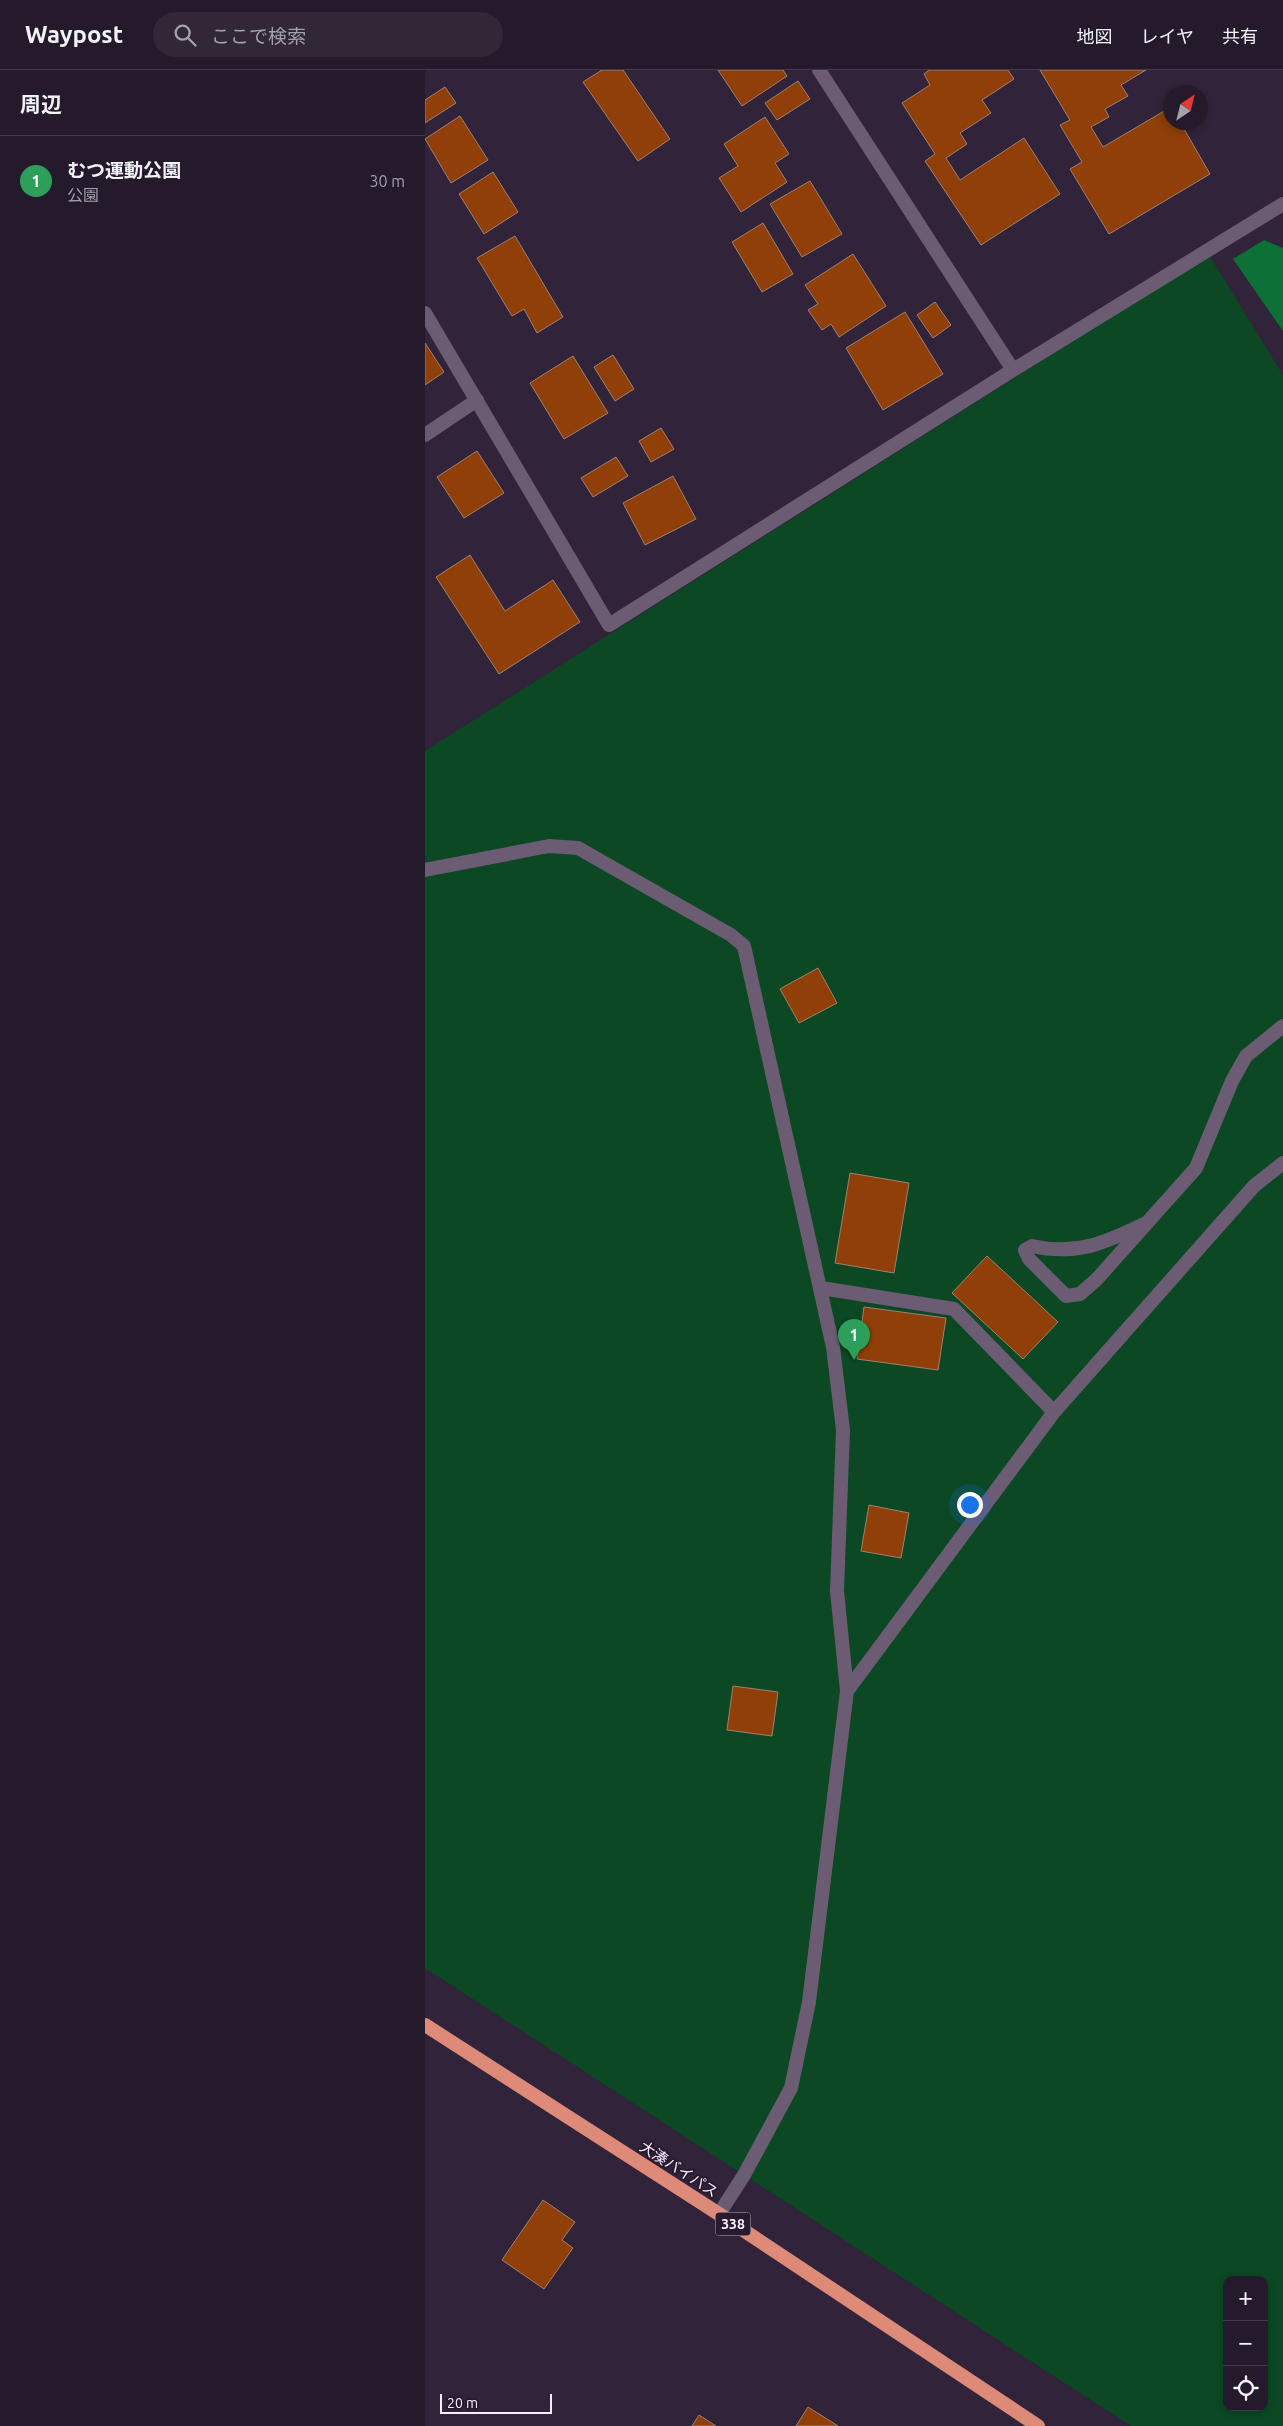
<!DOCTYPE html>
<html lang="ja">
<head>
<meta charset="utf-8">
<style>
  :root { --surface:#251a2b; --page:#312737; --text:#f1f3f6; --muted:#a3a1a9; --line:#423847; --accent:#b45309 }
  body { margin:0; font-family:Ubuntu,"Noto Sans JP",sans-serif; background:var(--page); color:var(--text) }
  .controls { position:absolute; right:15px; bottom:15px; display:grid; overflow:hidden; border-radius:10px; box-shadow:0 2px 8px #0003 }
  .controls button { width:45px; height:45px; display:grid; place-items:center; padding:0; border:0; border-bottom:1px solid var(--line); background:var(--surface); color:var(--text); font:25px sans-serif }
  .compass { position:absolute; left:738px; top:15px; width:45px; height:45px; border-radius:50%; background:var(--surface); box-shadow:0 2px 8px #0003; rotate:35deg }
  .scale { position:absolute; left:15px; bottom:12px; width:112px; box-sizing:border-box; padding-left:5px; border:2px solid #f8effe; border-top:0; font-size:14px; line-height:18px; white-space:nowrap; color:#f8effe; -webkit-text-stroke:4px #281a2f; paint-order:stroke }
  .you { position:absolute; left:544px; top:1434px; width:18px; height:18px; margin:-12px; border:4px solid #fff; border-radius:50%; background:#1a73e8; box-shadow:0 0 0 8px #1a73e833 }
  .badge { display:grid; place-items:center; width:32px; height:32px; border-radius:50%; background:var(--accent); color:#fff; font-size:16px; font-weight:700 }
  .pin { position:absolute; translate:-50% -41px; filter:drop-shadow(0 1px 2px #0008) }
  .pin::after { content:''; position:absolute; top:26px; width:18px; height:15px; background:inherit; clip-path:polygon(0 0,100% 0,50% 100%) }
  .list { margin:0; padding:0; list-style:none }
  h2 { display:flex; justify-content:space-between; align-items:center; height:65px; margin:0; padding:0 20px; font-size:21px }
  h2 small { font-size:16px; font-weight:400; color:var(--muted) }
  .list li { display:grid; grid-template-columns:32px 1fr auto; gap:15px; align-items:center; box-sizing:border-box; height:90px; padding:0 20px; border-top:1px solid var(--line) }
  .list b { display:block; font-size:19px; white-space:nowrap }
  .list p { margin:0; font-size:16px; white-space:nowrap; color:var(--muted) }
  .list em { font-size:16px; font-style:normal; color:var(--muted) }
  .icon { flex:none; width:28px; height:28px; fill:none; stroke:currentColor; stroke-width:2; stroke-linecap:round; stroke-linejoin:round }
  .map { position:relative; flex:none; width:858px; height:2356px; overflow:hidden }
  header { display:flex; align-items:center; gap:30px; box-sizing:border-box; height:70px; padding:0 25px; background:var(--surface); border-bottom:1px solid var(--line) }
  header strong { font-size:24px }
  nav { display:flex; gap:28px; margin-inline-start:auto; font-size:18px }
  .search { width:350px; height:45px; background:var(--page); display:flex; align-items:center; gap:12px; box-sizing:border-box; padding:0 18px; border-radius:28px; color:var(--muted); font-size:19px }
  main { display:flex }
  aside { flex:1; background:var(--surface) }
  .map>svg:first-child { display:block }
  .green { fill:#0b4823; fill-rule:evenodd }
  .forest { fill:#0c7037 }
  .building { fill:#8f3f07; stroke:#9f8172 }
  .lines { fill:none; stroke-linecap:round; stroke-linejoin:round }
  .service { stroke:#6b5c74; stroke-width:14 }
  .minor { stroke:#6b5c74; stroke-width:14 }
  .trunk { stroke:#de8a78; stroke-width:14 }
  .labels { text-anchor:middle; dominant-baseline:central; stroke-width:4; stroke-linejoin:round; paint-order:stroke }
  .shield { fill:#281a2f; stroke:#baafc0; stroke-width:1 }
  .shield-label { font-size:14px; font-weight:bold; fill:#f8effe }
  .street-label { font-size:15px; fill:#f8effe; stroke:#281a2f }
</style>
</head>
<body>
<header>
<strong>Waypost</strong>
<div class="search"><svg class="icon" aria-label="search" viewBox="0 0 24 24"><circle cx="10" cy="10" r="6"/><path d="M15 15l6 6"/></svg>ここで検索</div>
<nav><a>地図</a><a>レイヤ</a><a>共有</a></nav>
</header>
<main>
<aside>
<h2>周辺<small></small></h2>
<ul class="list">
<li><span class="badge" style="background:#2e9e5b">1</span><div><b>むつ運動公園</b><p>公園</p></div><em>30 m</em></li>
</ul>
</aside>
<div class="map">
<svg width="858" height="2356" viewBox="0 0 858 2356">
  <rect width="100%" height="100%" fill="#312339"/>
  <path class="green" d="M784,185l74,120v2051h-152l-706,-458v-1217zM802,2210h37v127h-37z"/>
  <path class="forest" d="M839,170l19,8v83l-50,-72z"/>
  <path class="building" d="M177,0h21l47,69 -32,22 -55,-79z
    M293,0h65l4,6 -45,30z
    M504,0h79l6,9 -32,21 9,13 -31,20 7,11 -21,14 14,22 64,-42 36,56 -79,51 -56,-84 10,-7 -33,-51 28,-18 -6,-11z
    M615,0h106l-25,15 7,11 -23,13 4,8 -18,10 12,20 68,-40v15h9l30,52 -101,60 -39,-65 12,-7 -22,-37 10,-5z
    M373,11l12,18 -33,21 -12,-17z
    M20,17l11,16 -31,20v-23z
    M35,46l28,44 -37,23 -26,-44z
    M340,47l24,37 -14,9 12,19 -46,30 -22,-34 19,-12 -14,-22z
    M68,102l25,40 -34,22 -25,-40z
    M385,111l32,53 -40,23 -32,-53z
    M338,153l30,51 -31,18 -30,-50z
    M90,166l48,81 -26,16 -13,-24 -12,7 -35,-58z
    M428,184l33,52 -47,31 -8,-13 -9,6 -14,-20 10,-6 -13,-19z
    M510,232l16,23 -18,13 -16,-23z
    M480,242l38,62 -60,36 -37,-62z
    M0,273l19,29 -19,13z
    M188,285l21,34 -19,12 -21,-34z
    M148,286l35,57 -44,26 -34,-56z
    M236,358l13,21 -23,13 -12,-21z
    M52,381l27,42 -40,25 -27,-41z
    M191,387l12,19 -35,21 -12,-19z
    M248,406l23,43 -51,26 -22,-42z
    M45,485l35,56 48,-31 27,42 -81,52 -63,-97z
    M393,898l19,35 -38,20 -19,-34z
    M425,1103l59,10 -15,90 -59,-10z
    M562,1186l71,66 -35,37 -71,-66z
    M439,1237l82,11 -8,52 -81,-11z
    M444,1435l40,8 -8,45 -40,-7z
    M308,1616l45,6 -6,44 -45,-6z
    M118,2130l32,22 -13,18 11,8 -29,41 -42,-29z
    M383,2337l30,19h-42z
    M274,2345l17,11h-24z"/>
  <g class="lines">
    <path class="service" d="M0,365l52,-35
      M0,800l124,-24 29,2 153,87 13,11 89,401 10,83 -6,161 10,100
      M719,1154c-39,19 -68,32 -112,22l-7,4 4,9 37,37 14,-2 17,-15 99,-111 36,-87 14,-25 37,-30
      M396,1218l133,21 100,103
      M294,2144l25,-39 47,-87 18,-86 38,-311 207,-279 200,-226 29,-23"/>
    <path class="minor" d="M394,0l194,300
      M0,243l184,312 404,-255 270,-166"/>
    <path class="trunk" d="M0,1955l294,189 319,212"/>
  </g>
  <g class="labels">
    <rect class="shield" x="290.5" y="2142.5" width="35" height="23" rx="4"/>
    <g class="shield-label">
      <text x="308" y="2154">338</text>
    </g>
    <g class="street-label">
      <text transform="translate(254 2099) rotate(33)">大湊バイパス</text>
    </g>
  </g>
</svg>
<div class="controls">
<button>+</button>
<button>−</button>
<button><svg class="icon" aria-label="locate" viewBox="0 0 24 24"><circle cx="12" cy="12" r="6"/><path d="M12 2v4M12 18v4M2 12h4M18 12h4"/></svg></button>
</div>
<svg class="compass" viewBox="-18 -18 36 36"><path d="M0-13l5 13h-10z" fill="#e53935"/><path d="M0 13l5-13h-10z" fill="#a3a1a9"/></svg>
<div class="scale">20 m</div>
<div class="you"></div>
<div class="pin badge" style="left:429px;top:1290px;background:#2e9e5b">1</div>
</div>
</main>
</body>
</html>
